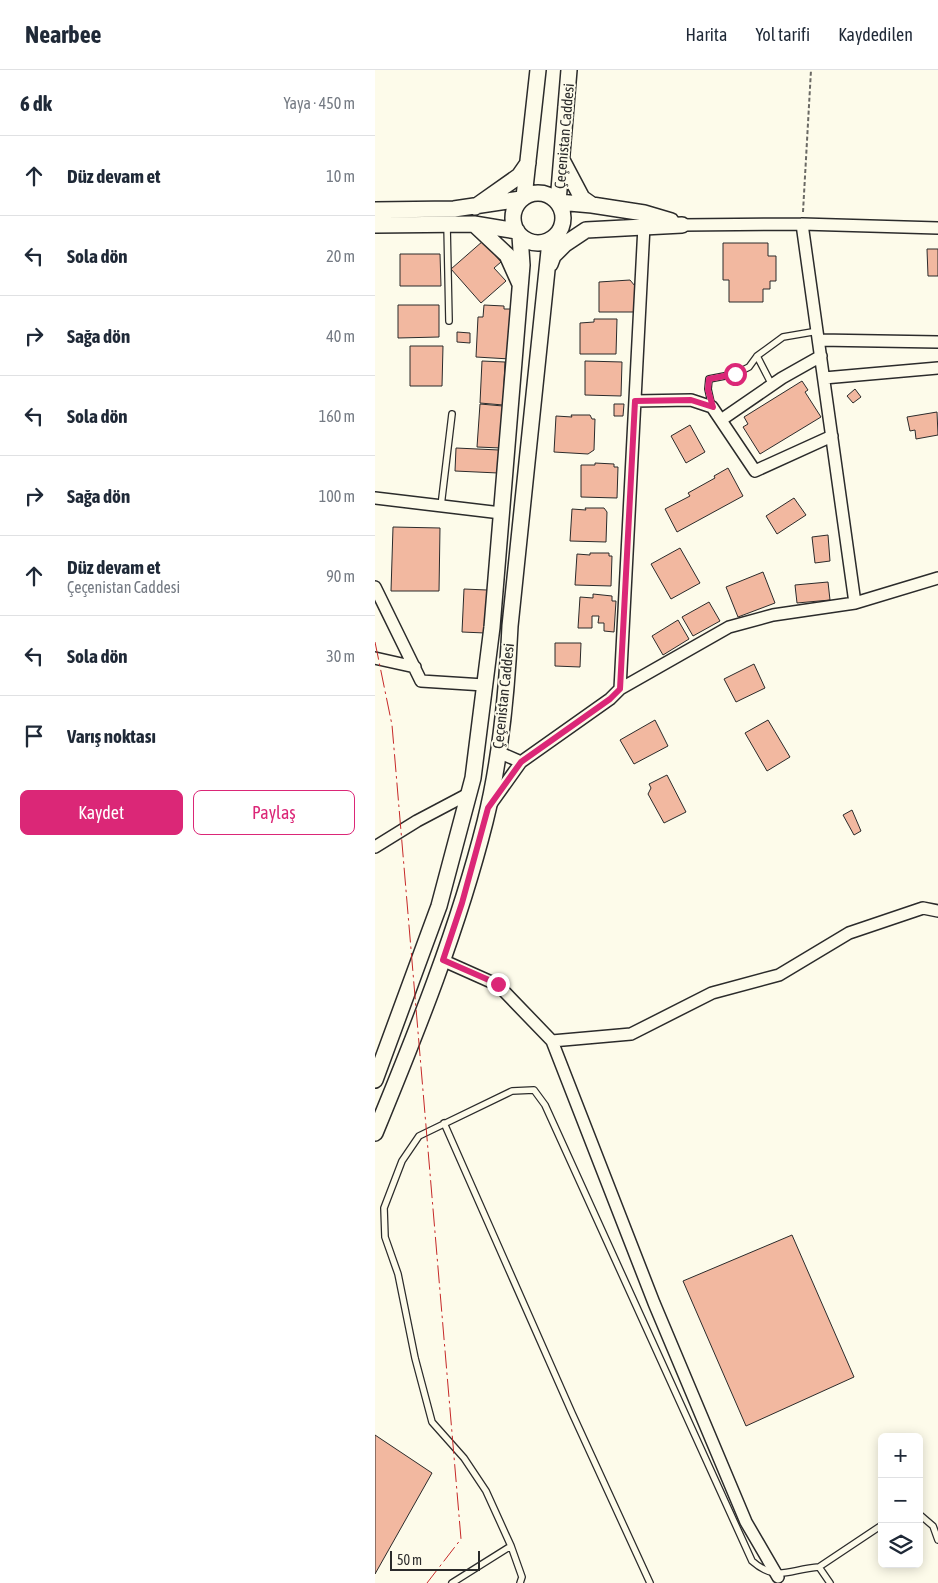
<!DOCTYPE html>
<html lang="tr">
<head>
<meta charset="utf-8">
<style>
  :root { --surface:#fff; --page:#f6f6f7; --text:#1f2937; --muted:#747a83; --line:#e0e1e3; --accent:#db2777 }
  body { margin:0; font-family:"Asap Condensed",sans-serif; background:var(--page); color:var(--text) }
  .controls { position:absolute; right:15px; bottom:15px; display:grid; overflow:hidden; border-radius:8px; box-shadow:0 2px 12px #0003 }
  .controls button { width:45px; height:45px; display:grid; place-items:center; padding:0; border:0; border-bottom:1px solid var(--line); background:var(--surface); color:var(--text); font:25px sans-serif }
  .scale { position:absolute; left:15px; bottom:12px; width:90px; box-sizing:border-box; padding-left:5px; border:2px solid #2b2b2b; border-top:0; font-size:14px; line-height:18px; white-space:nowrap; color:#2b2b2b; -webkit-text-stroke:4px #fdfbea; paint-order:stroke }
  .stop { position:absolute; width:15px; height:15px; margin:-11px; border:4px solid #db2777; border-radius:50%; background:#fff }
  .stop.end { background:#db2777; border-color:#fff; box-shadow:0 1px 5px #0008 }
  .list { margin:0; padding:0; list-style:none }
  h2 { display:flex; justify-content:space-between; align-items:center; height:65px; margin:0; padding:0 20px; font-size:21px }
  h2 small { font-size:16px; font-weight:400; color:var(--muted) }
  .list li { display:grid; grid-template-columns:32px 1fr auto; gap:15px; align-items:center; box-sizing:border-box; height:80px; padding:0 20px; border-top:1px solid var(--line) }
  .list b { display:block; font-size:19px; white-space:nowrap }
  .list p { margin:0; font-size:16px; white-space:nowrap; color:var(--muted) }
  .list em { font-size:16px; font-style:normal; color:var(--muted) }
  .actions { display:flex; gap:10px; padding:15px 20px }
  .actions a { flex:1; padding:11px 0; border:1px solid var(--accent); border-radius:8px; text-align:center; font-size:18px; color:var(--accent) }
  .actions .main { background:var(--accent); color:#fff }
  .icon { flex:none; width:28px; height:28px; fill:none; stroke:currentColor; stroke-width:2; stroke-linecap:round; stroke-linejoin:round }
  .map { position:relative; flex:none; width:563px; height:1513px; overflow:hidden }
  header { display:flex; align-items:center; gap:30px; box-sizing:border-box; height:70px; padding:0 25px; background:var(--surface); border-bottom:1px solid var(--line) }
  header strong { font-size:24px }
  nav { display:flex; gap:28px; margin-inline-start:auto; font-size:18px }
  main { display:flex }
  aside { flex:1; background:var(--surface) }
  .map>svg:first-child { display:block }
  .building { fill:#f2b8a0; stroke:#2b2b2b }
  .lines { fill:none; stroke-linecap:round; stroke-linejoin:round }
  .lane-casing { stroke:#2b2b2b; stroke-width:8 }
  .street-casing { stroke:#2b2b2b; stroke-width:14 }
  .secondary-casing { stroke:#2b2b2b; stroke-width:18 }
  .path { stroke:#6a6964; stroke-width:2; stroke-dasharray:4 2.5; stroke-linecap:butt }
  .lane { stroke:#fdfbea; stroke-width:5.5 }
  .street { stroke:#fdfbea; stroke-width:11 }
  .secondary { stroke:#fdfbea; stroke-width:15 }
  .power { stroke:#c62828; stroke-width:1; stroke-dasharray:18 4 2.5 4; stroke-linecap:butt }
  .route { stroke:#db2777; stroke-width:6 }
  .labels { text-anchor:middle; dominant-baseline:central; stroke-width:4; stroke-linejoin:round; paint-order:stroke }
  .street-label { font-size:15px; fill:#2b2b2b; stroke:#fdfbea }
</style>
</head>
<body>
<header>
<strong>Nearbee</strong>
<nav><a>Harita</a><a>Yol tarifi</a><a>Kaydedilen</a></nav>
</header>
<main>
<aside>
<h2>6 dk<small>Yaya · 450 m</small></h2>
<ul class="list">
<li><svg class="icon" aria-label="ahead" viewBox="0 0 24 24"><path d="M12 20V5M6 11l6-6 6 6"/></svg><div><b>Düz devam et</b></div><em>10 m</em></li>
<li><svg class="icon" aria-label="left" viewBox="0 0 24 24"><path d="M17 20v-9H6M10 6l-5 5 5 5"/></svg><div><b>Sola dön</b></div><em>20 m</em></li>
<li><svg class="icon" aria-label="right" viewBox="0 0 24 24"><path d="M7 20v-9h11M14 6l5 5-5 5"/></svg><div><b>Sağa dön</b></div><em>40 m</em></li>
<li><svg class="icon" aria-label="left" viewBox="0 0 24 24"><path d="M17 20v-9H6M10 6l-5 5 5 5"/></svg><div><b>Sola dön</b></div><em>160 m</em></li>
<li><svg class="icon" aria-label="right" viewBox="0 0 24 24"><path d="M7 20v-9h11M14 6l5 5-5 5"/></svg><div><b>Sağa dön</b></div><em>100 m</em></li>
<li><svg class="icon" aria-label="ahead" viewBox="0 0 24 24"><path d="M12 20V5M6 11l6-6 6 6"/></svg><div><b>Düz devam et</b><p>Çeçenistan Caddesi</p></div><em>90 m</em></li>
<li><svg class="icon" aria-label="left" viewBox="0 0 24 24"><path d="M17 20v-9H6M10 6l-5 5 5 5"/></svg><div><b>Sola dön</b></div><em>30 m</em></li>
<li><svg class="icon" aria-label="arrive" viewBox="0 0 24 24"><path d="M6 21V4h12l-3 4 3 4H6"/></svg><div><b>Varış noktası</b></div></li>
</ul>
<div class="actions"><a class="main">Kaydet</a><a>Paylaş</a></div>
</aside>
<div class="map">
<svg width="563" height="1513" viewBox="0 0 563 1513">
  <rect width="100%" height="100%" fill="#fdfbea"/>
  <path class="building" d="M108,171l18,21 -7,6 12,13 -25,22 -30,-34z
    M348,173h45v13h8v25h-6v8h-7v13h-34v-22h-6z
    M552,179h11v27h-10z
    M25,184h40l1,32h-41z
    M255,210l5,6v26h-36v-30z
    M23,235h41v32l-41,1z
    M109,235l20,1v3h8l-2,50 -34,-2 2,-40h5z
    M219,249h23l-1,35h-36v-31l14,-1z
    M82,262l13,1v10l-13,-1z
    M35,276h33l-1,40h-32z
    M107,291l23,1 -2,43 -23,-2z
    M210,291l37,1 -1,34 -36,-1z
    M427,311l6,9 -3,2 16,25 -61,37 -17,-27 5,-3 -4,-7z
    M480,319l6,8 -8,6 -6,-7z
    M105,334l23,2 -2,42 -24,-1z
    M239,334h10l-1,12h-9z
    M562,342l1,23 -22,4 -1,-9 -5,1 -3,-14z
    M196,345h19l2,4h3l-1,31 -6,4 -34,-2 2,-36 16,1z
    M315,355l15,27 -19,11 -15,-27z
    M81,378l43,2 -1,23 -43,-2z
    M220,393l19,1v3h4l-1,31 -36,-1v-32h14z
    M353,398l15,28 -66,36 -12,-23 25,-13 -2,-3 27,-15 -1,-2z
    M419,428l12,17 -29,19 -11,-18z
    M210,438h19l3,4 -1,30 -36,-1 2,-32 14,1z
    M18,457l47,1 -1,63h-48z
    M453,465l2,26 -15,2 -3,-26z
    M305,478l20,35 -29,16 -20,-35z
    M215,483h19v3h3l-1,30 -36,-1 2,-31 13,1z
    M388,502l12,31 -37,14 -12,-30z
    M453,512l2,18 -33,3 -2,-18z
    M89,519l23,1 -2,43 -23,-1z
    M218,524l19,2v5h4l-2,31 -10,-1v-8h-6l1,-7h-7v12h-14l2,-31 13,1z
    M334,532l11,19 -27,15 -11,-19z
    M303,550l11,19 -26,16 -11,-19z
    M180,573h26l-1,24 -25,-1z
    M379,594l11,24 -29,14 -12,-23z
    M280,650l13,26 -34,18 -14,-24z
    M393,650l22,37 -23,14 -22,-38z
    M292,705l19,37 -22,11 -16,-29 3,-6 -2,-4z
    M477,740l9,21 -7,4 -11,-20z
    M417,1165l62,142 -108,49 -63,-145z
    M0,1365l57,38 -57,101z"/>
  <g class="lines">
    <defs>
      <path id="lane" d="M72,154l2,97
        M382,286l15,29
        M337,337l-4,-18 1,-10 26,-5 14,-7 8,-11 26,-19 35,-6
        M66,436l11,-92
        M69,1053l128,290 78,170
        M544,1444l14,12 5,14
        M136,1476l11,31 -2,6
        M444,1497l63,-42
        M77,1513l59,-37 -25,-55 -22,-33 -32,-36 -17,-64 -17,-84 -13,-37 -1,-29 18,-47 17,-25 93,-45 22,-1 11,15 207,456c25,22 37,8 67,6l11,16"/>
      <path id="street" d="M427,154l53,379
        M307,155l120,-1 136,4
        M444,270l119,2
        M449,308l114,-10
        M260,331l56,-1 21,7 43,64 77,-35
        M346,350l61,-42 39,-22
        M0,428l126,15
        M0,517l46,94 63,4
        M0,588l40,9
        M245,619l24,-463
        M123,682l23,10
        M116,734l30,-42 89,-63 10,-10 109,-62 44,-12 82,-12 83,-25
        M0,777l42,-26 53,-28
        M67,890l56,25 54,56 102,262 92,219 32,55
        M177,971l79,-7 81,-41 67,-18 70,-42 74,-25 15,3"/>
      <path id="secondary" d="M194,0l-11,132 34,3
        M188,92l19,36 10,7 52,8 27,8
        M138 148a25 25 0 1 1 50 0a25 25 0 1 1-50 0Z
        M149,127l14,-127
        M100,137l44,-31 9,-13
        M0,140l79,-1 67,-10
        M0,155l99,-1 43,7
        M100,155l32,30 13,29
        M175,194l3,-8 12,-12 21,-14 96,-5
        M0,1010l64,-174 34,-128 19,-151 30,-362 -2,-29
        M0,1063c42,-102 83,-204 110,-311 16,-64 22,-130 25,-196l40,-385"/>
    </defs>
    <use href="#lane" class="lane-casing"/>
    <use href="#street" class="street-casing"/>
    <use href="#secondary" class="secondary-casing"/>
    <path class="path" d="M428,142l8,-142"/>
    <use href="#lane" class="lane"/>
    <use href="#street" class="street"/>
    <use href="#secondary" class="secondary"/>
    <path class="power" d="M0,572l17,83 69,814 -34,44"/>
  </g>
  <g class="lines">
    <path class="route" d="M123,914l-55,-24 19,-57 26,-95 33,-46 89,-63 10,-10 15,-288 56,-1 22,7 -5,-17 1,-11 26,-5"/>
  </g>
  <g class="labels">
    <g class="street-label">
      <text transform="translate(189 66) rotate(-85)">Çeçenistan Caddesi</text>
      <text transform="translate(128 626) rotate(-84)">Çeçenistan Caddesi</text>
    </g>
  </g>
</svg>
<div class="controls">
<button>+</button>
<button>−</button>
<button><svg class="icon" aria-label="layers" viewBox="0 0 24 24"><path d="M12 4l9 5-9 5-9-5zM3 14l9 5 9-5"/></svg></button>
</div>
<div class="scale">50 m</div>
<div class="stop" style="left:360px;top:304px"></div>
<div class="stop end" style="left:123px;top:914px"></div>
</div>
</main>
</body>
</html>
